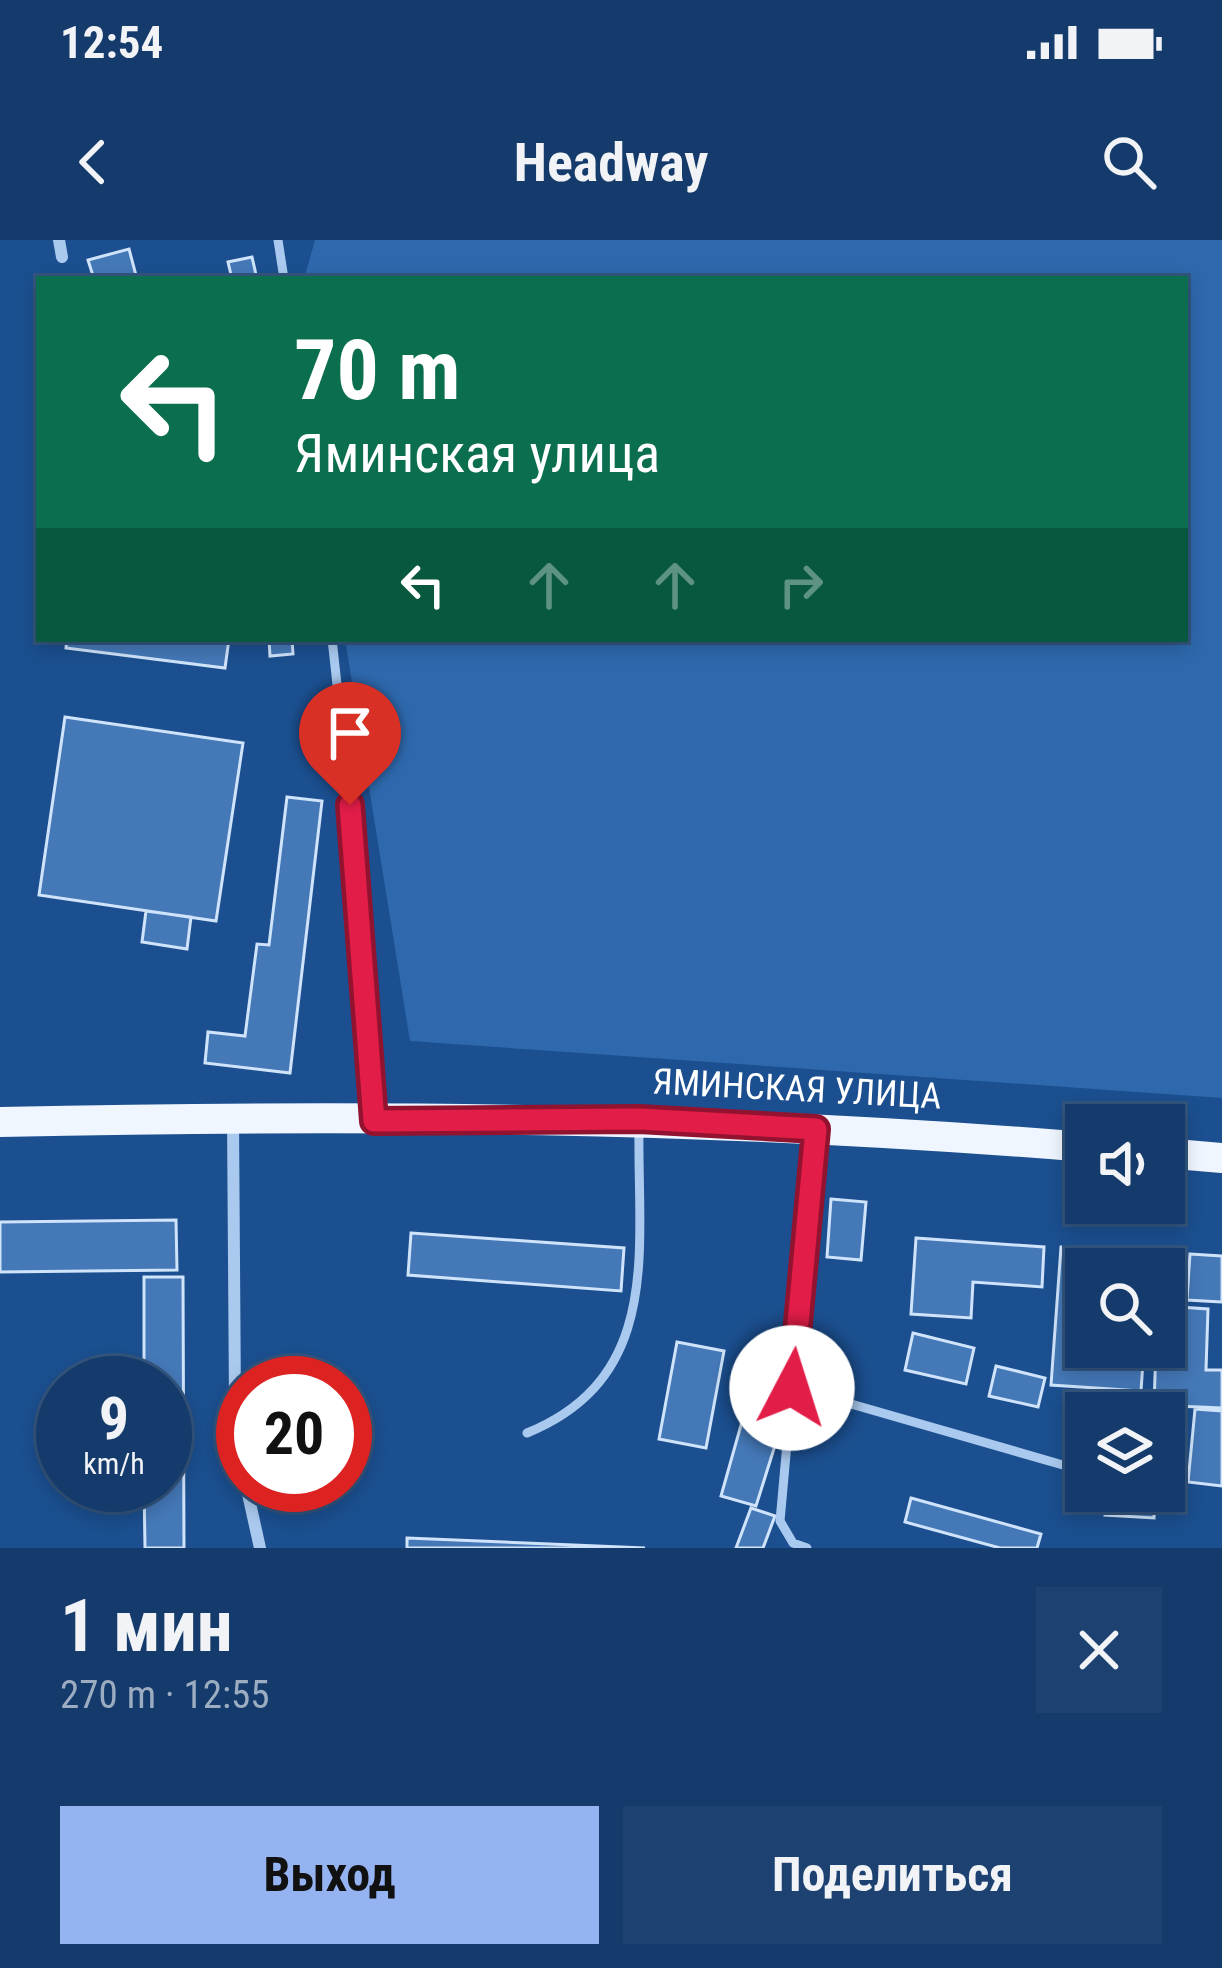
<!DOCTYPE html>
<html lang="ru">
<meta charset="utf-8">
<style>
body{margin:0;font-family:"Roboto Condensed",sans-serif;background:#1d4271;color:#f1f3f6;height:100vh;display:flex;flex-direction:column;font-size:45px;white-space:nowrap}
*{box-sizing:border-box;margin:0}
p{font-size:39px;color:#9dadc1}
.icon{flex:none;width:66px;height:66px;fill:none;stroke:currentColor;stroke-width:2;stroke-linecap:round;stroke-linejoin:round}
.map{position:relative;height:1308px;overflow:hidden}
.details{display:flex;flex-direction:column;background:#143b6b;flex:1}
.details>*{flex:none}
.top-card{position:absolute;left:36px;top:36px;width:1152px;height:366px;border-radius:0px;box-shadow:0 6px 18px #0003,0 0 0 3px #33557e;background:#0b6e4f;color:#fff;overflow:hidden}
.controls{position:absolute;left:1065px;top:864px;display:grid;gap:24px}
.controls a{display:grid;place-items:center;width:120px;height:120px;border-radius:0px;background:#143b6b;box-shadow:0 6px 18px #0003,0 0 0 3px #33557e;font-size:60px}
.speed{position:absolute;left:36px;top:1116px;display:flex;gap:24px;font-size:60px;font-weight:700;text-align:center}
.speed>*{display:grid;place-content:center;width:156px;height:156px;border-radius:50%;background:#143b6b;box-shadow:0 6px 18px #0003,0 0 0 3px #33557e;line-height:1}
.speed small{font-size:30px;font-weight:400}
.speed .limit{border:18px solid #d22;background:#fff;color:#111}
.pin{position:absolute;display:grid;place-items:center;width:102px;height:102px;color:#fff;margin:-123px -51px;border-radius:50% 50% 50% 0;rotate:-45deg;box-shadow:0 0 12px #0007}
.pin .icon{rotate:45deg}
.me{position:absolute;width:132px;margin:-66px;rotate:5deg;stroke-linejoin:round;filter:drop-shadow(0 0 9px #0008)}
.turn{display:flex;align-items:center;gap:42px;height:252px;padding:0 60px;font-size:54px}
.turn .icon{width:156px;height:156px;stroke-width:2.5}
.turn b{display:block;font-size:84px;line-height:102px}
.lanes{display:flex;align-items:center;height:114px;padding:0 60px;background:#0003;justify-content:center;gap:60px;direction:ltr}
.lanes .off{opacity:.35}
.round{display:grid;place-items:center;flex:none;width:126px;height:126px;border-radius:0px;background:#1d4271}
.summary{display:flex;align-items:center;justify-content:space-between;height:204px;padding:0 60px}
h1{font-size:72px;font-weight:700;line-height:90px}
.primary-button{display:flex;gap:24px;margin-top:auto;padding:24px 60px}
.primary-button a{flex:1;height:138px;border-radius:0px;background:#95b2f1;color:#111;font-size:48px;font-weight:700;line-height:138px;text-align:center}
.primary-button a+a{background:#1d4271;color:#f1f3f6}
.status{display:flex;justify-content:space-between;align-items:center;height:84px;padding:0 60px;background:#143b6b;direction:ltr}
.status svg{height:33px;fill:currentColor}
header{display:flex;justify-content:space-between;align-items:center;height:156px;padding:0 60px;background:#143b6b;font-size:54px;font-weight:700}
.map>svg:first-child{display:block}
.green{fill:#2e69ad}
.building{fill:#4478b7;stroke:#cfe3fa;stroke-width:3}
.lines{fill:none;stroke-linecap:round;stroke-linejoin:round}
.lane{stroke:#a9c9ee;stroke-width:9}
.street{stroke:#a9c9ee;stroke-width:12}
.primary{stroke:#f0f6ff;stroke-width:30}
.route-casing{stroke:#92132f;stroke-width:30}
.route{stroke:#e11d48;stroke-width:21}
.labels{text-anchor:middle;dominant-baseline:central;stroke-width:10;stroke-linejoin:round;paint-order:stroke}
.street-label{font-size:36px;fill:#fff;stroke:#1b4f8f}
</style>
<div class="status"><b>12:54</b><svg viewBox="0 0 49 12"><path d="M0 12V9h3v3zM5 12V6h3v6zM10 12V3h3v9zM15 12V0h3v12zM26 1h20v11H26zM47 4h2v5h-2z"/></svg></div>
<header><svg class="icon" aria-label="back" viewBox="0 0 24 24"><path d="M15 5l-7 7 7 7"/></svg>Headway<svg class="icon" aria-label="search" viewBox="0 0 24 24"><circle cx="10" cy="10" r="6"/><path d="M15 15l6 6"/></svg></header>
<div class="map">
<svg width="1222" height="1308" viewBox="0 0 1222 1308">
<rect width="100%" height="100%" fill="#1b4f8f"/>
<!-- green -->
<path class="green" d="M315 0H1222V858L410 801 345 399H1185V39H304Z"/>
<!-- building -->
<path class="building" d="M129 9 137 39H94L88 20Z
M252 17 257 39H232L228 22Z
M67 399H229L225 428 66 408Z
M269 399H292L293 414 270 416Z
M65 477 243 503 216 681 39 655Z
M287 557 322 561 290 833 205 823 208 792 245 796 257 704 269 705Z
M146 671 191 677 187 709 142 702Z
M831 959 866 962 861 1020 827 1017Z
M176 980 177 1030 0 1032V982Z
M411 993 624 1008 621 1051 408 1035Z
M916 998 1044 1007 1042 1047 973 1042 971 1078 911 1074Z
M1061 1007 1150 1014 1149 1029H1086V1107H1144L1141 1151 1051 1145Z
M1190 1014 1222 1016V1062L1187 1060Z
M144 1037H183L184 1308H145L144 1245H165V1143H144Z
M1164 1066 1208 1069 1206 1130H1222V1168L1154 1165 1156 1107H1164Z
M913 1093 974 1108 966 1144 905 1130Z
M677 1102 724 1111 706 1208 659 1199Z
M996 1126 1045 1138 1038 1167 989 1156Z
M750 1153 788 1164 756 1266 721 1256Z
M1195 1169 1222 1171V1246L1188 1242Z
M1106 1251H1155L1154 1278 1105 1275Z
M911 1258 1041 1294 1037 1308H1000L905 1282Z
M751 1268 775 1276 763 1308H736Z
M407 1298 645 1308H407Z"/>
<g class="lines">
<!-- lane -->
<path class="lane" d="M278 0 284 39
M332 399 355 607 374 875
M792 1147 1063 1225
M527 1193C664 1137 637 1008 639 887
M807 1308 793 1303 780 1281 815 894"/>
<!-- street -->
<path class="street" d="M59 0 62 17
M233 878 235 1163 243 1233
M246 1245 260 1308"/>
<!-- primary -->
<path class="primary" d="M0 882C362 874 724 877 1086 907
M1164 913 1222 918"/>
</g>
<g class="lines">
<defs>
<path id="route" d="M350 565 374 881 639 879 816 889 792 1148"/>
</defs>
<!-- route casing -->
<use href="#route" class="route-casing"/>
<!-- route -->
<use href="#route" class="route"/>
</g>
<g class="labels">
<!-- street labels -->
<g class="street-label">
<text transform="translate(797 849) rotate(3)">ЯМИНСКАЯ УЛИЦА</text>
</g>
</g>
</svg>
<div class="controls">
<a><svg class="icon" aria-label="sound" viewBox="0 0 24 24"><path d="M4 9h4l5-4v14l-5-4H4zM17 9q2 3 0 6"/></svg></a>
<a><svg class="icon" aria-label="search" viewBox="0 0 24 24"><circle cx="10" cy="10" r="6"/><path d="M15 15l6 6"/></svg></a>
<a><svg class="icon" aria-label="layers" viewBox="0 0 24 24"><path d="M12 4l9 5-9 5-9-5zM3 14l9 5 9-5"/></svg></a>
</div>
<div class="speed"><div>9<small>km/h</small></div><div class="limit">20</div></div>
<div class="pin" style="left:350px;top:565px;background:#d93025"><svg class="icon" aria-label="arrive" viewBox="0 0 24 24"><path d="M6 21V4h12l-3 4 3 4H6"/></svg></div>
<svg class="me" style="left:792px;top:1148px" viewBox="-20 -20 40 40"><circle r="19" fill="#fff"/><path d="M0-13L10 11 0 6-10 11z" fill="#e11d48"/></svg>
<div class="top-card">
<div class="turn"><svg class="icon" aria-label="left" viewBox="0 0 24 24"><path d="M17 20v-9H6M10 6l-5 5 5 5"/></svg><div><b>70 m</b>Яминская улица</div></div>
<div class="lanes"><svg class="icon" aria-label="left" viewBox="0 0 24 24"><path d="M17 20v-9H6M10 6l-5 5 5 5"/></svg><svg class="icon off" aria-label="ahead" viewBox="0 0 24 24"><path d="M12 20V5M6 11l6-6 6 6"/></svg><svg class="icon off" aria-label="ahead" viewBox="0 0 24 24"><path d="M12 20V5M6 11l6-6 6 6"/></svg><svg class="icon off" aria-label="right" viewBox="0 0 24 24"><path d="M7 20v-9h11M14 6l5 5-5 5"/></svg></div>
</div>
</div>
<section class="details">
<div class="summary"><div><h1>1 мин</h1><p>270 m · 12:55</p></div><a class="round"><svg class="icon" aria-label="close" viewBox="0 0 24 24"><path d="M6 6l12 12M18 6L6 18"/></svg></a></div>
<div class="primary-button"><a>Выход</a><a>Поделиться</a></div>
</section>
